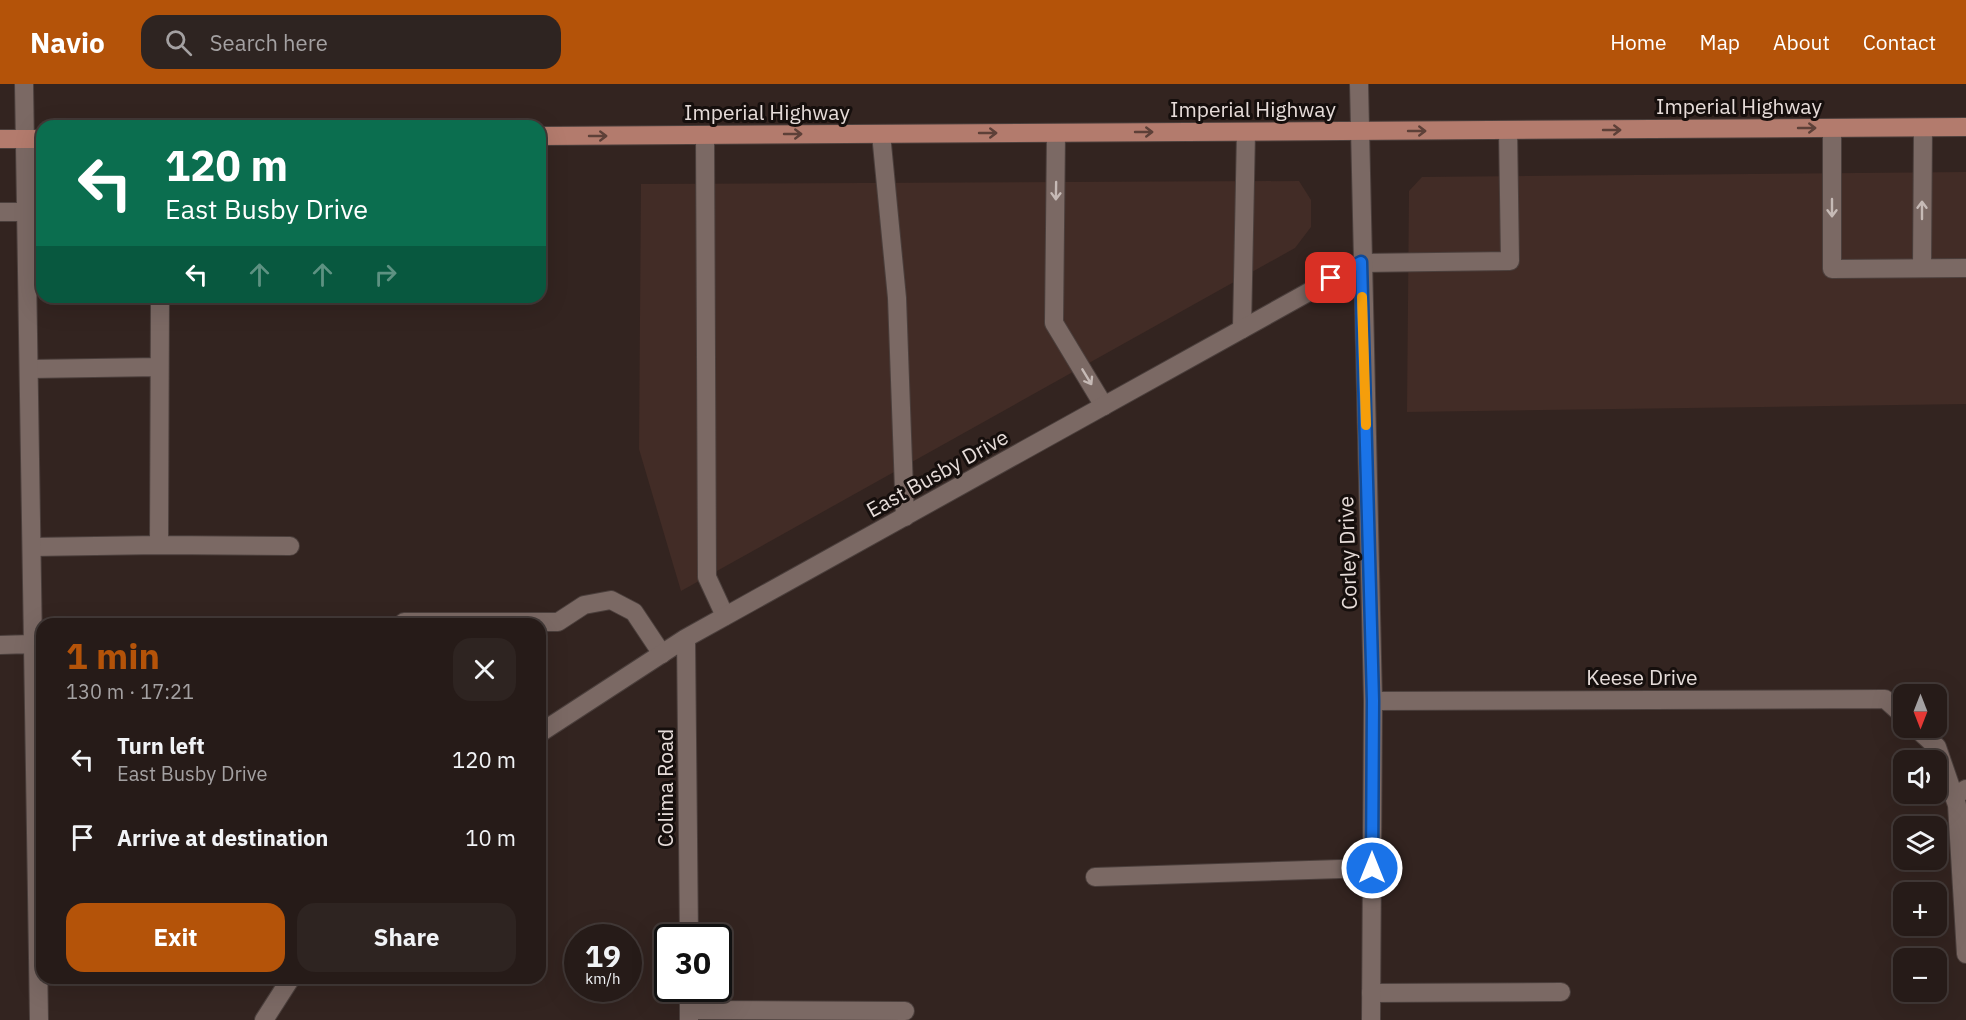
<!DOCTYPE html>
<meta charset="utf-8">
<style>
body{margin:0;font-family:"IBM Plex Sans",sans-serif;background:#2e2421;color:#f1f3f6;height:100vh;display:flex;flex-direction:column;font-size:22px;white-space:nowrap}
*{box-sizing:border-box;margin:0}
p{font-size:20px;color:#a4a1a2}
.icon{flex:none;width:33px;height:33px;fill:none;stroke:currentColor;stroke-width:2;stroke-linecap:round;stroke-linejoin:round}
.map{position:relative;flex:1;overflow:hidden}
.sheet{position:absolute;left:36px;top:534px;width:510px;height:366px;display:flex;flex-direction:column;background:#261b18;border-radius:18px;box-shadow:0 6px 24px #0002,0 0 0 2px #423937}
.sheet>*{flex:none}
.banner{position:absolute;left:36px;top:36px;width:510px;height:183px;border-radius:18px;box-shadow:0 6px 24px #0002,0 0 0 2px #423937;background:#0b6e4f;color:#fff;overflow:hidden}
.needle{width:39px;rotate:180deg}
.buttons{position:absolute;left:1893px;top:600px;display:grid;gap:12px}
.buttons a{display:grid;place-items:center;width:54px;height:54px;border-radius:12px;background:#261b18;box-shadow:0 6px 24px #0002,0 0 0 2px #423937;font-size:30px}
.speed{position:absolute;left:564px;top:840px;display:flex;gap:12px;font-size:30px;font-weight:700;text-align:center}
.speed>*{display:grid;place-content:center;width:78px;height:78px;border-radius:50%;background:#261b18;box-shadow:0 6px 24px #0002,0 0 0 2px #423937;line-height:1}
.speed small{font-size:15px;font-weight:400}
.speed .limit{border:3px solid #111;border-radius:9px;background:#fff;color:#111}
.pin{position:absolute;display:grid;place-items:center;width:51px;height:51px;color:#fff;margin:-26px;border-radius:12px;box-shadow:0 3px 9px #0006}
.me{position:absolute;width:66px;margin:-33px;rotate:0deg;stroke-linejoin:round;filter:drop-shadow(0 0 4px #0008)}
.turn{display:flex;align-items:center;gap:21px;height:126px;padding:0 30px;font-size:27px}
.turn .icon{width:78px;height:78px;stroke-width:2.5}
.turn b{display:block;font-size:42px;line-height:51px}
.lanes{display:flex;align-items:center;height:57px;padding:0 30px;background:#0003;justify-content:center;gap:30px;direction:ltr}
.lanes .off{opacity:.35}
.round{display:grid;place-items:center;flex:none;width:63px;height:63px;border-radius:18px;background:#2e2421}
.headline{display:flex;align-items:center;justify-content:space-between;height:102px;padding:0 30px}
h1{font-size:36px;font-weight:700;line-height:45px;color:#b45309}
.button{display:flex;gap:12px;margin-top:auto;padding:12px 30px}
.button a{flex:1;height:69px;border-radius:18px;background:#b45309;color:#fff;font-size:24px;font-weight:700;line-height:69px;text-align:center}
.button a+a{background:#2e2421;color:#f1f3f6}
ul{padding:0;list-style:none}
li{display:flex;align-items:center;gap:18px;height:78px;padding:0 30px}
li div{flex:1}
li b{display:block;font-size:22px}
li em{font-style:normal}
header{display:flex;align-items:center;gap:36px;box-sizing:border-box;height:84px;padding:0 30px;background:#b45309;color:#fff}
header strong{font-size:28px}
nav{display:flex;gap:33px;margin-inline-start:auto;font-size:21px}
.search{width:420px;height:54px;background:#2e2421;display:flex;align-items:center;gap:15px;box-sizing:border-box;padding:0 21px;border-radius:18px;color:#a4a1a2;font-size:22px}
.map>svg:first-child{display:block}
.built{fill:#422c26}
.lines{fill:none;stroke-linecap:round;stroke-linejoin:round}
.lane-casing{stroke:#4b3f3c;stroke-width:20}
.street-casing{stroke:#4b3f3c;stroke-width:20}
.primary-casing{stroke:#4b3f3c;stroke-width:20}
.lane{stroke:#7b6964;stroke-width:18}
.street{stroke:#7b6964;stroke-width:18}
.primary{stroke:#b37b6d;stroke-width:18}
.oneway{stroke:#5d4038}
.oneway2{stroke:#c6bab6}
.route-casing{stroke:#114b97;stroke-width:15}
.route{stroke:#1a73e8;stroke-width:10}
.slow{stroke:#f59e0b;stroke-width:10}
.labels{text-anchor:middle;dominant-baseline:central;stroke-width:6;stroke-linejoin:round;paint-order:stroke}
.street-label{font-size:21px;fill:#e6dcd9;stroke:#160f0d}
</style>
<header>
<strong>Navio</strong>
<div class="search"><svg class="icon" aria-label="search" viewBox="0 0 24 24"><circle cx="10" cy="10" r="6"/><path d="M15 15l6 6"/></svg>Search here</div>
<nav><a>Home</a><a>Map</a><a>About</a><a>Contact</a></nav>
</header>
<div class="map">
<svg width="1966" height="936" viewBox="0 0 1966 936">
<rect width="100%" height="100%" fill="#332420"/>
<!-- built -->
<path class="built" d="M1966 88V320L1407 328 1409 107 1422 93Z
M1299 97 1311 116V143L1295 164 681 507 639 365 641 100Z"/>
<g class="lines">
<defs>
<path id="lane" d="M1832 44V185L1966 184
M1056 49 1054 239 1104 322
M881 50 897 214 905 433
M705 51 707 493 725 532
M1361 179 1510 177 1508 46
M1922 184 1923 44
M1242 245 1246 48
M29 285 159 283
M159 461 290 462
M32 463 159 461 160 213
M404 538H558L584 521 611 516 634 528 662 570
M1954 712 1966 705
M1095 793 1372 784
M1371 909 1561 908
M689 926 905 927"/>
<path id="street" d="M24 0 39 936
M1359 0 1373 617 1371 936
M0 128H25
M686 554 689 854
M0 561 32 560
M1373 617 1885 615 1904 632
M1916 644 1937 663 1957 721 1966 870
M540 649 686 554 1361 179
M689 904V936
M264 936 291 894"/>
<path id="primary" d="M540 52 1966 43
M0 55H42"/>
</defs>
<!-- lane casing -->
<use href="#lane" class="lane-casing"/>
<!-- street casing -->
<use href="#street" class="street-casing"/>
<!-- primary casing -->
<use href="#primary" class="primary-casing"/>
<!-- lane -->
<use href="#lane" class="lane"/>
<!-- street -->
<use href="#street" class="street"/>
<!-- primary -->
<use href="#primary" class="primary"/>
</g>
<!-- one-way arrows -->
<defs><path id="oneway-shaft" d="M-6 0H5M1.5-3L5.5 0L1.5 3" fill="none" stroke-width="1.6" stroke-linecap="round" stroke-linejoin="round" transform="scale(1.5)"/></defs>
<g class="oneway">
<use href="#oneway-shaft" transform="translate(1807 44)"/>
<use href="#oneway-shaft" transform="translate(1612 46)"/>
<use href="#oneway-shaft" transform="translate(1417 47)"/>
<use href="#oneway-shaft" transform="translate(1144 48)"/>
<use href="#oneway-shaft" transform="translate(988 49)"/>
<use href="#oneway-shaft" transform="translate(793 50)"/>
<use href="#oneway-shaft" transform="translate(598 52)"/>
</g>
<g class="oneway2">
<use href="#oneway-shaft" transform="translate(1056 107) rotate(91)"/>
<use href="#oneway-shaft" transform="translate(1832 124) rotate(90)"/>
<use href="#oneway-shaft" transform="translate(1922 126) rotate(-90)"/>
<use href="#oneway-shaft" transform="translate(1087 293) rotate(59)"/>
</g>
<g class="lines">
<defs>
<path id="route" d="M1331 194 1361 178 1373 617 1372 784"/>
</defs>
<!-- route casing -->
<use href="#route" class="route-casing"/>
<!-- route -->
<use href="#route" class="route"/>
<!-- slow -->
<path class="slow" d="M1362 213 1366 341"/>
</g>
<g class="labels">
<!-- street labels -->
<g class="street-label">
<text x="1739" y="22">Imperial Highway</text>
<text x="1253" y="25">Imperial Highway</text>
<text x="767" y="28">Imperial Highway</text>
<text transform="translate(937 389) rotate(-29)">East Busby Drive</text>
<text transform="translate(1347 469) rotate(-92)">Corley Drive</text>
<text x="1642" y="593">Keese Drive</text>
<text transform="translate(665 704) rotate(-90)">Colima Road</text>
</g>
</g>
</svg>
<div class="buttons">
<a><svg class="needle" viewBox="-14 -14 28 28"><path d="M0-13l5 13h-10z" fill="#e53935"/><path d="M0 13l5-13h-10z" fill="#a4a1a2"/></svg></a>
<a><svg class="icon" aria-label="sound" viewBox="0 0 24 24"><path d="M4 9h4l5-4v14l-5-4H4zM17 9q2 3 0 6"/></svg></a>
<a><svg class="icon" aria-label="layers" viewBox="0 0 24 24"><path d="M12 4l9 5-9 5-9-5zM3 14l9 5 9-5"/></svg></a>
<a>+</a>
<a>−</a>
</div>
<div class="speed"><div>19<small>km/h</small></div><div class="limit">30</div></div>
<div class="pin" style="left:1331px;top:194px;background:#d93025"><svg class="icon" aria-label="arrive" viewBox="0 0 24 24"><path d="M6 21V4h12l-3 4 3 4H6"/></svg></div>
<svg class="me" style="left:1372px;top:784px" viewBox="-20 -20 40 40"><circle r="17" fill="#1a73e8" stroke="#fff" stroke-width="3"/><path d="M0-11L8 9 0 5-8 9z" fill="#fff"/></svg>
<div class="banner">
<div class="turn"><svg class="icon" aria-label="left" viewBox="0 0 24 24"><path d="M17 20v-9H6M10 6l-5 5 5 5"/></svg><div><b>120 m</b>East Busby Drive</div></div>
<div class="lanes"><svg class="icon" aria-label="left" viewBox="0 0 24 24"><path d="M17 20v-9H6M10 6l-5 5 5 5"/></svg><svg class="icon off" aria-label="ahead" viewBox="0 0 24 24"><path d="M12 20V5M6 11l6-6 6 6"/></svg><svg class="icon off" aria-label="ahead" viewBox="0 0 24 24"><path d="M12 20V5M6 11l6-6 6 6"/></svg><svg class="icon off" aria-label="right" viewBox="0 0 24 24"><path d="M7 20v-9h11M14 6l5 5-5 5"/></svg></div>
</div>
<section class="sheet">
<div class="headline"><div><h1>1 min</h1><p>130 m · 17:21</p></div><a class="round"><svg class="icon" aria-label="close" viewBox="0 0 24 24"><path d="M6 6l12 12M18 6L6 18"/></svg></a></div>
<ul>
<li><svg class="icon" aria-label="left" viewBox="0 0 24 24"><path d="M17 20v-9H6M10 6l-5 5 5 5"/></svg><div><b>Turn left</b><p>East Busby Drive</p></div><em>120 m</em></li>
<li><svg class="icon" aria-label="arrive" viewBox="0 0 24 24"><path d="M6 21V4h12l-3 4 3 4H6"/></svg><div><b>Arrive at destination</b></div><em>10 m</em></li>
</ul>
<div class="button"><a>Exit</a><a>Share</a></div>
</section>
</div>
